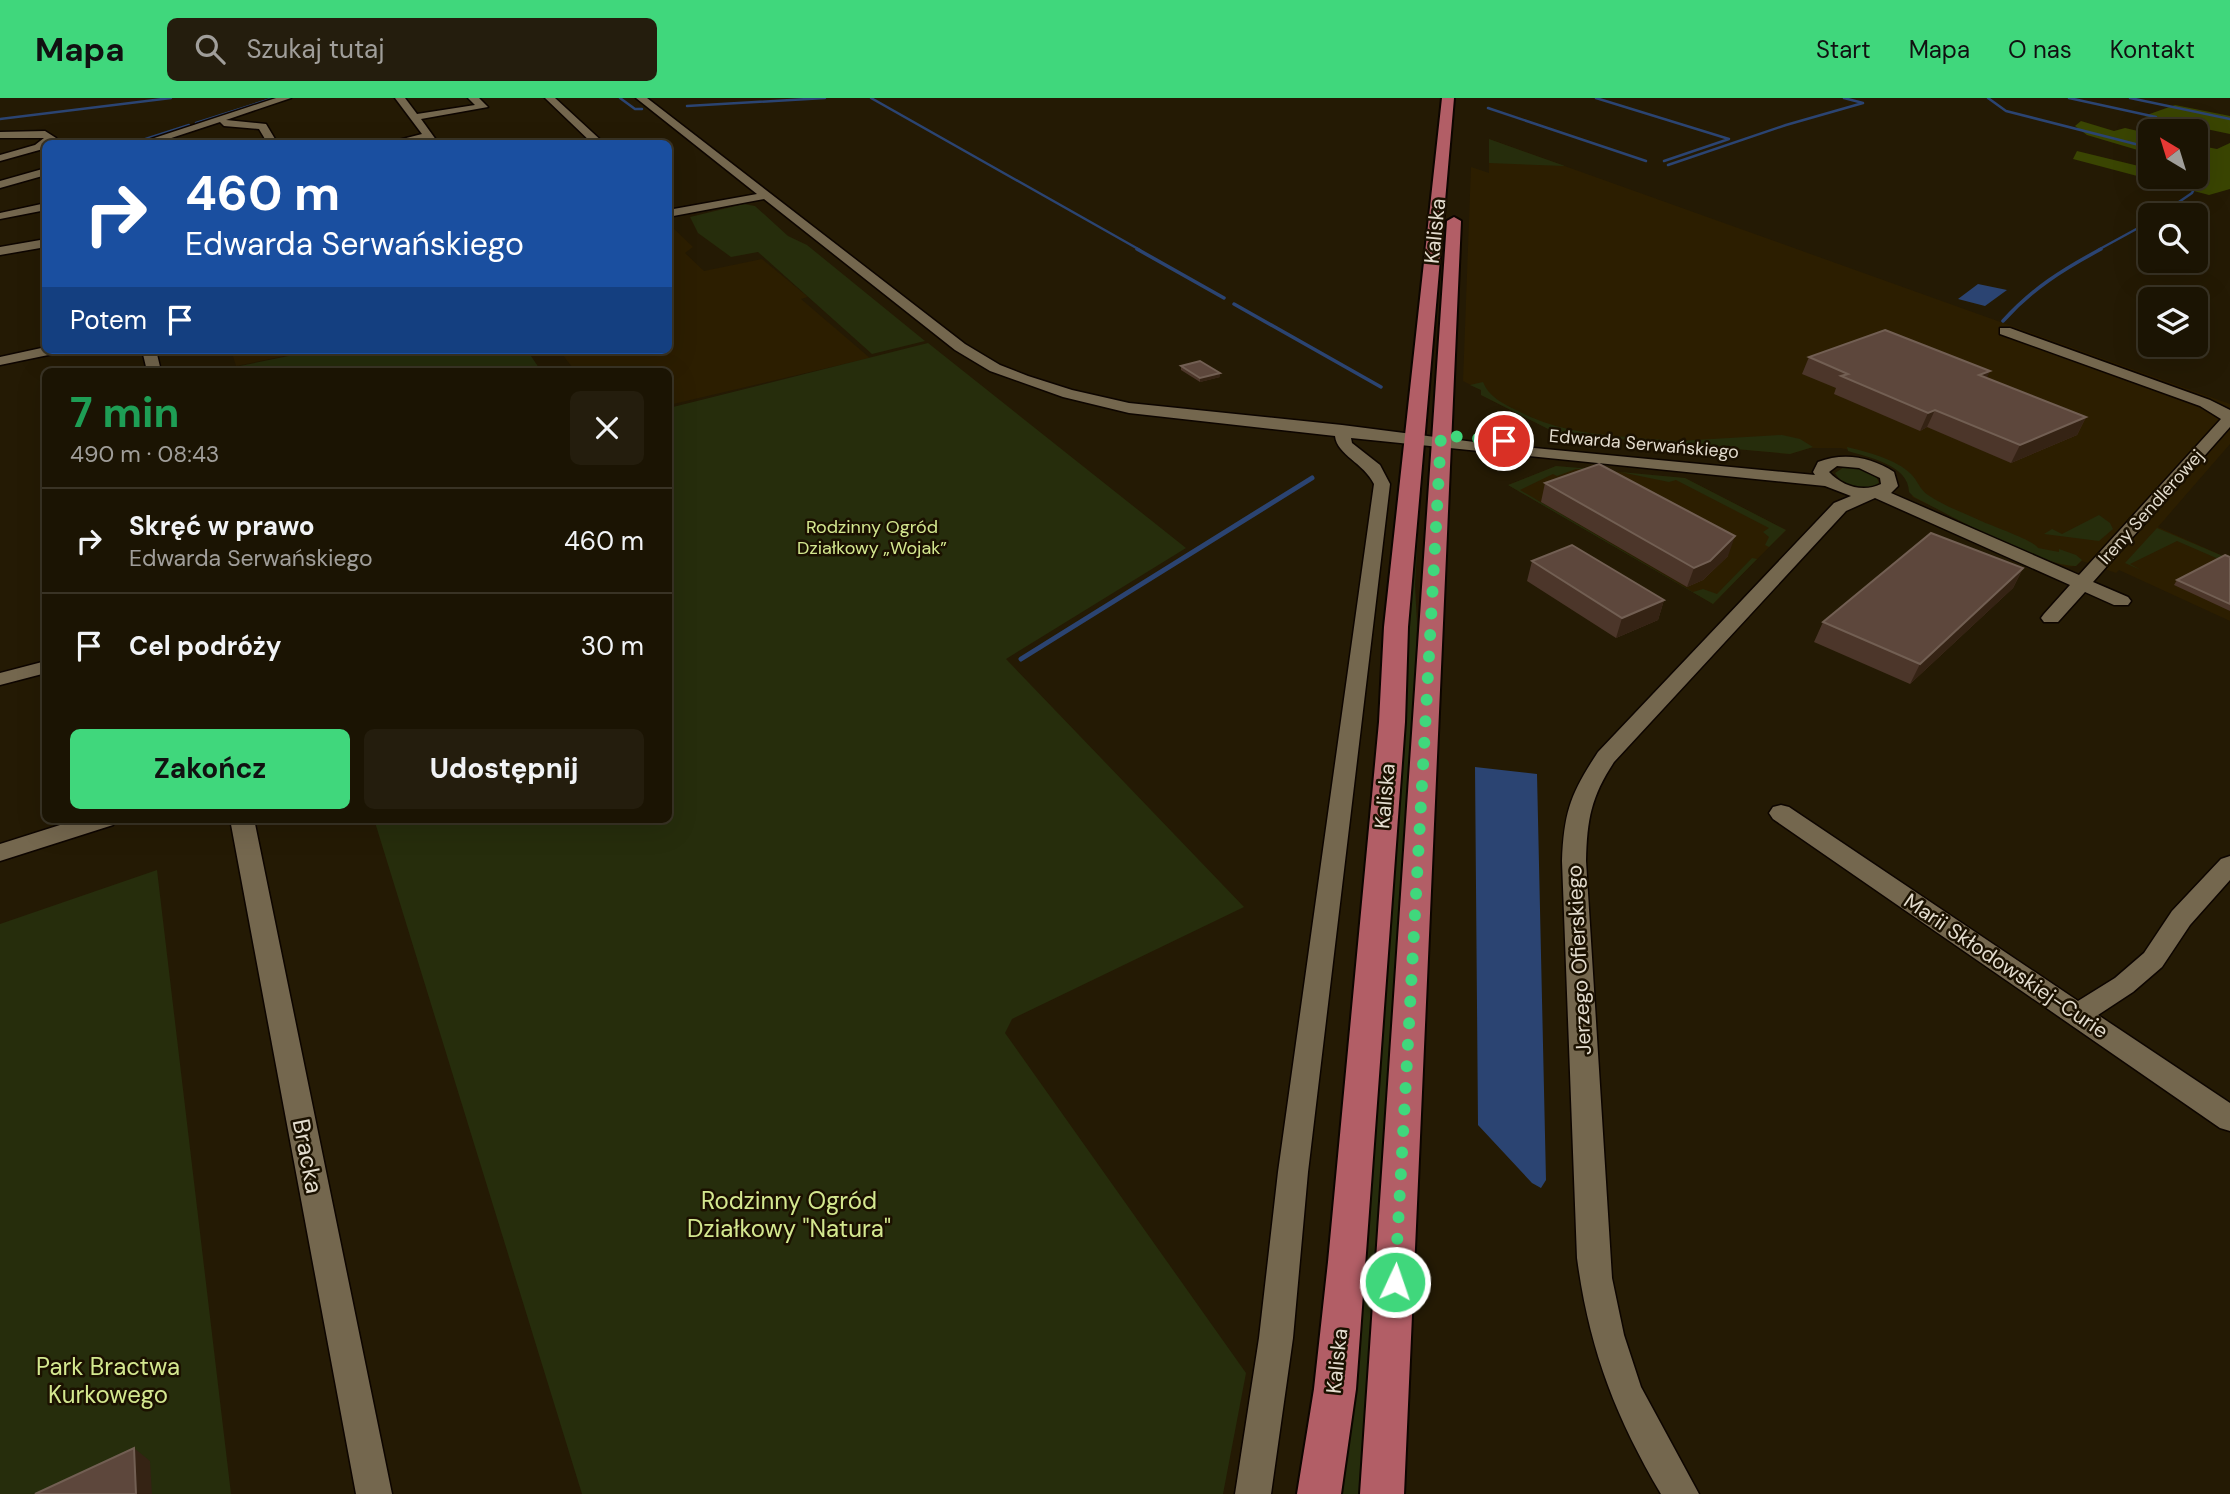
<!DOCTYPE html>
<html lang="pl">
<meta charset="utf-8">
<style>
body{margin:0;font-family:"DM Sans",sans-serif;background:#241d0d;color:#f1f3f6;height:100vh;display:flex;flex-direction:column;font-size:26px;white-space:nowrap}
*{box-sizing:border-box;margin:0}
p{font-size:23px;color:#a09e9a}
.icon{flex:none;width:38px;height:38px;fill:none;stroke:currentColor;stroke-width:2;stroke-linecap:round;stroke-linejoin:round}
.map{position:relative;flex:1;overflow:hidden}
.panel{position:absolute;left:42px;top:270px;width:630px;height:455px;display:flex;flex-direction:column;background:#1b1403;border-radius:10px;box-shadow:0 7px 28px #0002,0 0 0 2px #393325}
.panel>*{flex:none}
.guide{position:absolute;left:42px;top:42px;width:630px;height:214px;border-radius:10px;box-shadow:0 7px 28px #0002,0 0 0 2px #393325;background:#1a4fa0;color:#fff;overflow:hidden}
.needle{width:46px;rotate:322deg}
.fabs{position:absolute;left:2138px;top:21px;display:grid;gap:14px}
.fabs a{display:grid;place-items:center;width:70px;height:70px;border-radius:10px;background:#1b1403;box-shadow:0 7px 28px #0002,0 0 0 2px #393325;font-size:35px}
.pin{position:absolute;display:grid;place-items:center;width:60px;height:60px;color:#fff;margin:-30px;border:4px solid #fff;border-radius:50%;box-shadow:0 2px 7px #0007}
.me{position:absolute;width:77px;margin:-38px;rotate:3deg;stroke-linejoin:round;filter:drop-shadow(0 0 5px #0008)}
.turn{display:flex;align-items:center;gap:24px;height:147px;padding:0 28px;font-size:32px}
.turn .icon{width:91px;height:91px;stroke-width:2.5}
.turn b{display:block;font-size:49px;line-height:60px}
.then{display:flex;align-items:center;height:66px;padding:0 28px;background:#0003;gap:14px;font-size:26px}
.round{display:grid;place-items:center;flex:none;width:74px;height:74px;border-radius:10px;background:#241d0d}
.overview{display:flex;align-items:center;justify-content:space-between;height:119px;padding:0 28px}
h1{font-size:42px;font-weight:700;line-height:52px;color:#1e9e55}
.cta{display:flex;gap:14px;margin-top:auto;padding:14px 28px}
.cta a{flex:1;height:80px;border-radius:10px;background:#40d77c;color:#111;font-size:28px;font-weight:700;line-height:80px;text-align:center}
.cta a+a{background:#241d0d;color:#f1f3f6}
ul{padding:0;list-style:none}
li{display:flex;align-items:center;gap:21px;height:105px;padding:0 28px;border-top:2px solid #393325}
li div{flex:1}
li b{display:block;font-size:26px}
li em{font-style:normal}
header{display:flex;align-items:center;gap:42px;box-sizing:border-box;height:98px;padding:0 35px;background:#40d77c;color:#111}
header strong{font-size:33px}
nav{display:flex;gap:38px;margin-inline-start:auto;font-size:24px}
.search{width:490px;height:63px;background:#241d0d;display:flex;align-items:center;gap:18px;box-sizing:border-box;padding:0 24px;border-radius:10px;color:#a09e9a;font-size:26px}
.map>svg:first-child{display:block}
.built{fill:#2c1e00}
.green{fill:#262d0c}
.forest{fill:#3a4502}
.water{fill:#2b4472}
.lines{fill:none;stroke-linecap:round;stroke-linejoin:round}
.stream-far2{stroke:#2b4472;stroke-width:2.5}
.stream-far1{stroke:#2b4472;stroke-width:3.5}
.stream{stroke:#2b4472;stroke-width:5}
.minor-casing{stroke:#0d0500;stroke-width:3}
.major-casing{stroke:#0d0500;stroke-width:4}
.minor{fill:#74674e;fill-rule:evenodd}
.major{fill:#b25e66;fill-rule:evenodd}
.wall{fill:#4c362a}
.shaded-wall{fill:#352314}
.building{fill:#5d473c;stroke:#725f53;stroke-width:2}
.route{stroke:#40d77c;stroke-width:12;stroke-dasharray:0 21.6}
.labels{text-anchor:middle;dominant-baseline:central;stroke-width:5;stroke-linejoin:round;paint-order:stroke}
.far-street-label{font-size:18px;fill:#e3dcce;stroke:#1b1100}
.far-park-label{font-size:18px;fill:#d4e88f;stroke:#1b1100}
.street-label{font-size:21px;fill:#e3dcce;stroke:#1b1100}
.near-street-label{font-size:24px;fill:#e3dcce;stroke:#1b1100}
.near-park-label{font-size:24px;fill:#d4e88f;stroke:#1b1100}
</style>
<header>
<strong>Mapa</strong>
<div class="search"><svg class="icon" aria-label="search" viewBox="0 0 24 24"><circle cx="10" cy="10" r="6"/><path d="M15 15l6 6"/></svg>Szukaj tutaj</div>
<nav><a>Start</a><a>Mapa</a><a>O nas</a><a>Kontakt</a></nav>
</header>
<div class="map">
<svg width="2230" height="1396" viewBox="0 0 2230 1396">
<rect width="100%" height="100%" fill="#241a04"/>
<!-- built -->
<path class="built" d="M1489 41 2230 306V346L2158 429 2230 461V523L2119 472 2116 475 2082 463 2076 468 2067 469 2041 460 1912 399 1914 390 1906 375 1861 354 1840 350H1810L1790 356 1556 335 1481 297V292L1463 283 1471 69 1489 75Z
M669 126 693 149 685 155 704 173 762 161 808 199 801 201 870 260 669 307 668 273H575L559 252H668Z
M231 252H314L236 268Z
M1556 368 1685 380 1786 432 1713 506 1508 387Z"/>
<!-- green -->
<path class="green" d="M1489 41 1565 68 1489 65Z
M744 106 755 108 788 138 807 147 925 243 872 256 758 154 731 159 698 135 690 119Z
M928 245 1186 450 1006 561 1244 809 1012 921 1005 935 1246 1275 1223 1396H582L374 721H668L669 310Z
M318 252H498L485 256 504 252H527L541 273H236L235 269Z
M1483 284C1489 299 1502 305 1516 312 1555 332 1585 335 1628 339V342L1556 335 1481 297V292L1470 287Z
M1782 337 1800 341 1813 349 1790 356 1635 342V340L1679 343Z
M1847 349C1867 354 1896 361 1911 376 1918 383 1920 392 1928 397 1944 408 1964 415 1981 423 1992 428 2035 443 2038 450L2059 454V451L2076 457 2082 462 2076 468C2042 469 1948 416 1914 399L1909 394C1909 367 1868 359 1848 353Z
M1423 351 1415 487 1417 525 1414 608 1359 1396H1336Z
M1556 368 1592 371H1576L1557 378 1553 376 1520 392 1693 494 1703 491 1717 496 1752 460 1757 461 1713 506 1508 387Z
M1844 369C1857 369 1875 371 1879 385 1866 394 1843 389 1835 375Z
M1620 374 1685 380 1786 432 1769 449 1765 447 1769 439 1763 434 1769 430 1676 382 1669 384Z
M2099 417 2110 425 2113 431 2099 443 2044 436 2052 431 2062 436Z
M2157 430 2230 461V466L2177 443 2130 466 2141 472 2125 465Z
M157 772 231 1396H0V826Z"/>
<!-- forest -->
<path class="forest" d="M2175 7 2230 18V36L2144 18Z
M2081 23 2114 33 2125 30 2151 36V56L2087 37 2075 28Z
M2230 45V91L2209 97 2073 61 2077 53 2151 71V79H2196V47L2217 51Z"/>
<!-- water -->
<path class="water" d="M1978 186 2007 192 1985 208 1958 201Z
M1475 669 1537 676 1546 1082 1541 1090 1532 1085 1478 1027Z"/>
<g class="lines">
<!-- stream-far2 -->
<path class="stream-far2" d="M620 0 635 11H642
M871 0 1140 152
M1596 0 1729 41 1664 63
M1988 0 2006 13 2151 50
M2069 0 2156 19
M2130 0 2230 21
M687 8 825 0
M1488 10 1646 63
M0 21 171 0
M196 25 274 0
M130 46 189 27
M1668 67 1786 27 1863 5 1844 0
M2160 117 2192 95 2200 79 2196 74
M2098 152 2151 123"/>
<!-- stream-far1 -->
<path class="stream-far1" d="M1137 151 1224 200
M1234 206 1381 289
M2003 223C2033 190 2062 172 2101 151"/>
<!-- stream -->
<path class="stream" d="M1021 561 1312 380"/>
<defs>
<path id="minor" d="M276 0H291L226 22 266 26 278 46H268L259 31 224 28 220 24 153 46H136Z
M395 0H405L417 16 475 7 468 0H479L488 9 421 21 439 46H428L426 42 383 46 422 36Z
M545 0H555L605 46H593Z
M636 0H647L965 246 1000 267 1028 278 1072 292 1129 305 1342 327 1482 345 1815 377 1813 374 1818 364C1844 354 1871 359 1894 374L1898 388 1891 395 2079 477 2221 321 2200 308 2000 236V230H2010L2210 302 2230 312V329L2093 484 2128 499 2131 503 2128 507H2114L2085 494 2058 524H2044L2041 520 2044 516 2070 487 1875 400 1846 413 1614 664C1591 699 1587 721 1586 763L1612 1180 1624 1237 1641 1289 1699 1396H1661C1615 1318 1589 1250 1577 1160L1562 763C1564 713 1571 695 1598 654L1834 405 1851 398 1825 388 1351 340 1352 345 1380 367 1390 386 1308 1074 1293 1240 1271 1396H1235L1259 1240 1278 1074 1374 386C1364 365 1337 357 1335 338L1129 315 1063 299 990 273 955 252 764 101 668 119V112L757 96ZM1837 368 1859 370 1880 380 1881 386C1863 395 1842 388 1829 374Z
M45 33 56 40 50 46H46L43 51 0 63V57L35 47 44 40H0V34Z
M46 70V77L0 90V83Z
M46 105V112L0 121V115Z
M46 141V149L0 157V149Z
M46 249V252H60L58 255 0 267V259Z
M142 252H156L161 273H147Z
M46 563V575L0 587V575Z
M1781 707 1789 709 2078 903 2115 880 2144 855 2172 813 2221 761 2230 758V782L2190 827 2162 869 2133 894 2098 917 2230 1005V1033L2220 1030 1773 721 1769 715 1773 709Z
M79 721H117L113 727 0 763V746Z
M230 721H254L392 1396H356Z"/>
<path id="major" d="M1442 0H1454L1408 529 1405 624 1356 1291 1341 1396H1297L1314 1291 1328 1164 1379 624 1384 529Z
M1454 119 1461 123 1404 1396H1360L1447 123Z"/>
</defs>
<!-- minor casing -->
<use href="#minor" class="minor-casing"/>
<!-- major casing -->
<use href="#major" class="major-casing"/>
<!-- minor -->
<use href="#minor" class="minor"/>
<!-- major -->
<use href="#major" class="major"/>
</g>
<!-- wall -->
<path class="wall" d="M1809 259 1987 280 2086 319 2077 337 2011 365 1927 329 1920 333 1834 296 1836 290 1802 276Z
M1181 268 1220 279 1200 284 1181 272Z
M1545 385 1728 458 1703 482 1687 489 1541 404Z
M2230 459V513L2174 487 2177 482Z
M1532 463 1664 502 1658 522 1616 540 1527 483Z
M2023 470 2013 490 1910 586 1814 544 1823 524Z"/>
<!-- shaded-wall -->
<path class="shaded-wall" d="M1990 273 1982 290 1979 277Z
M1220 275V279L1200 284V280Z
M1935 312 1927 329 1920 333 1928 315Z
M2086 319 2077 337 2011 365 2020 347Z
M1735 438 1728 458 1703 482 1687 489 1694 470Z
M2023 470 2013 490 1910 586 1920 566Z
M1664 502 1658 522 1616 540 1622 520Z
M134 1350 150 1363 152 1396H136Z"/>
<!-- building -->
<path class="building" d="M1885 232 1990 273 1979 277 2086 319 2020 347 1935 312 1928 315 1841 278 1848 276 1809 259Z
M1200 263 1220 275 1200 280 1181 268Z
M1599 366 1735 438 1710 463 1694 470 1545 385Z
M1931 435 2023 470 1920 566 1823 524Z
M1572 447 1664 502 1622 520 1532 463Z
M2225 457 2230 459V506L2177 482Z
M134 1350 136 1396H35Z"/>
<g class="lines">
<!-- route -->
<path class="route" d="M1395 1184 1441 337 1504 343"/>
</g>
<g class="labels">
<!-- far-street labels -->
<g class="far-street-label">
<text transform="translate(1644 346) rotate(5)">Edwarda Serwańskiego</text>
<text transform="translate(2151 409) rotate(-48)">Ireny Sendlerowej</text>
</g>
<!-- far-park labels -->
<g class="far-park-label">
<text x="872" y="429">Rodzinny Ogród<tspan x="872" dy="21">Działkowy „Wojak”</tspan></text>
</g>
<!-- street labels -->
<g class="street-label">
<text transform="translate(1435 133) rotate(-84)">Kaliska</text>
<text transform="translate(1385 698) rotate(-85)">Kaliska</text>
<text transform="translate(1579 862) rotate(-93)">Jerzego Ofierskiego</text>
<text transform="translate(2006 868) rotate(34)">Marii Skłodowskiej-Curie</text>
<text transform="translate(1337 1263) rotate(-84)">Kaliska</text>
</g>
<!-- near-street labels -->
<g class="near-street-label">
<text transform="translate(308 1058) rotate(79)">Bracka</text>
</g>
<!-- near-park labels -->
<g class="near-park-label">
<text x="789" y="1102">Rodzinny Ogród<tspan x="789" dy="28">Działkowy "Natura"</tspan></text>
<text x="108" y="1268">Park Bractwa<tspan x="108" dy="28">Kurkowego</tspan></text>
</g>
</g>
</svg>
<div class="fabs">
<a><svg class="needle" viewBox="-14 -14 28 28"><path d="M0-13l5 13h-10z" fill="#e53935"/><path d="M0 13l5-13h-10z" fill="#a09e9a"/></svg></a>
<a><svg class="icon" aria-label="search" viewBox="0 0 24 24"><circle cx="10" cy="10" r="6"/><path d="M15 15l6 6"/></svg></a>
<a><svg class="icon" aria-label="layers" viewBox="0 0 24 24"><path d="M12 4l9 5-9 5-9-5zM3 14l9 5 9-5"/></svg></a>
</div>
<div class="pin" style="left:1504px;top:343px;background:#d93025"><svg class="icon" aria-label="arrive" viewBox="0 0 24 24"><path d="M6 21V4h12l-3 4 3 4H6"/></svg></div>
<svg class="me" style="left:1395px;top:1184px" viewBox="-20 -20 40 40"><circle r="17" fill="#40d77c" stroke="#fff" stroke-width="3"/><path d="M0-11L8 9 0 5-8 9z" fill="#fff"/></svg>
<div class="guide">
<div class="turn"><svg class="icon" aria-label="right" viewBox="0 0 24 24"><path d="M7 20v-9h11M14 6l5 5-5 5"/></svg><div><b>460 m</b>Edwarda Serwańskiego</div></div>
<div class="then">Potem<svg class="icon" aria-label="arrive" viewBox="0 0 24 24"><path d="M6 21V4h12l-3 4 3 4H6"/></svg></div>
</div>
<section class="panel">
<div class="overview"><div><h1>7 min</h1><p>490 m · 08:43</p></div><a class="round"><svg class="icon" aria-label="close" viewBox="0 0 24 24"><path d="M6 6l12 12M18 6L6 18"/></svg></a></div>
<ul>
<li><svg class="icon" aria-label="right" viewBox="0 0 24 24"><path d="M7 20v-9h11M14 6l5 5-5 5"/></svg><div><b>Skręć w prawo</b><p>Edwarda Serwańskiego</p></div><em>460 m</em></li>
<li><svg class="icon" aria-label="arrive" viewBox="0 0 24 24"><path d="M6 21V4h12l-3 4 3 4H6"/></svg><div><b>Cel podróży</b></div><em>30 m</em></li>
</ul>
<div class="cta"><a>Zakończ</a><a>Udostępnij</a></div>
</section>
</div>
